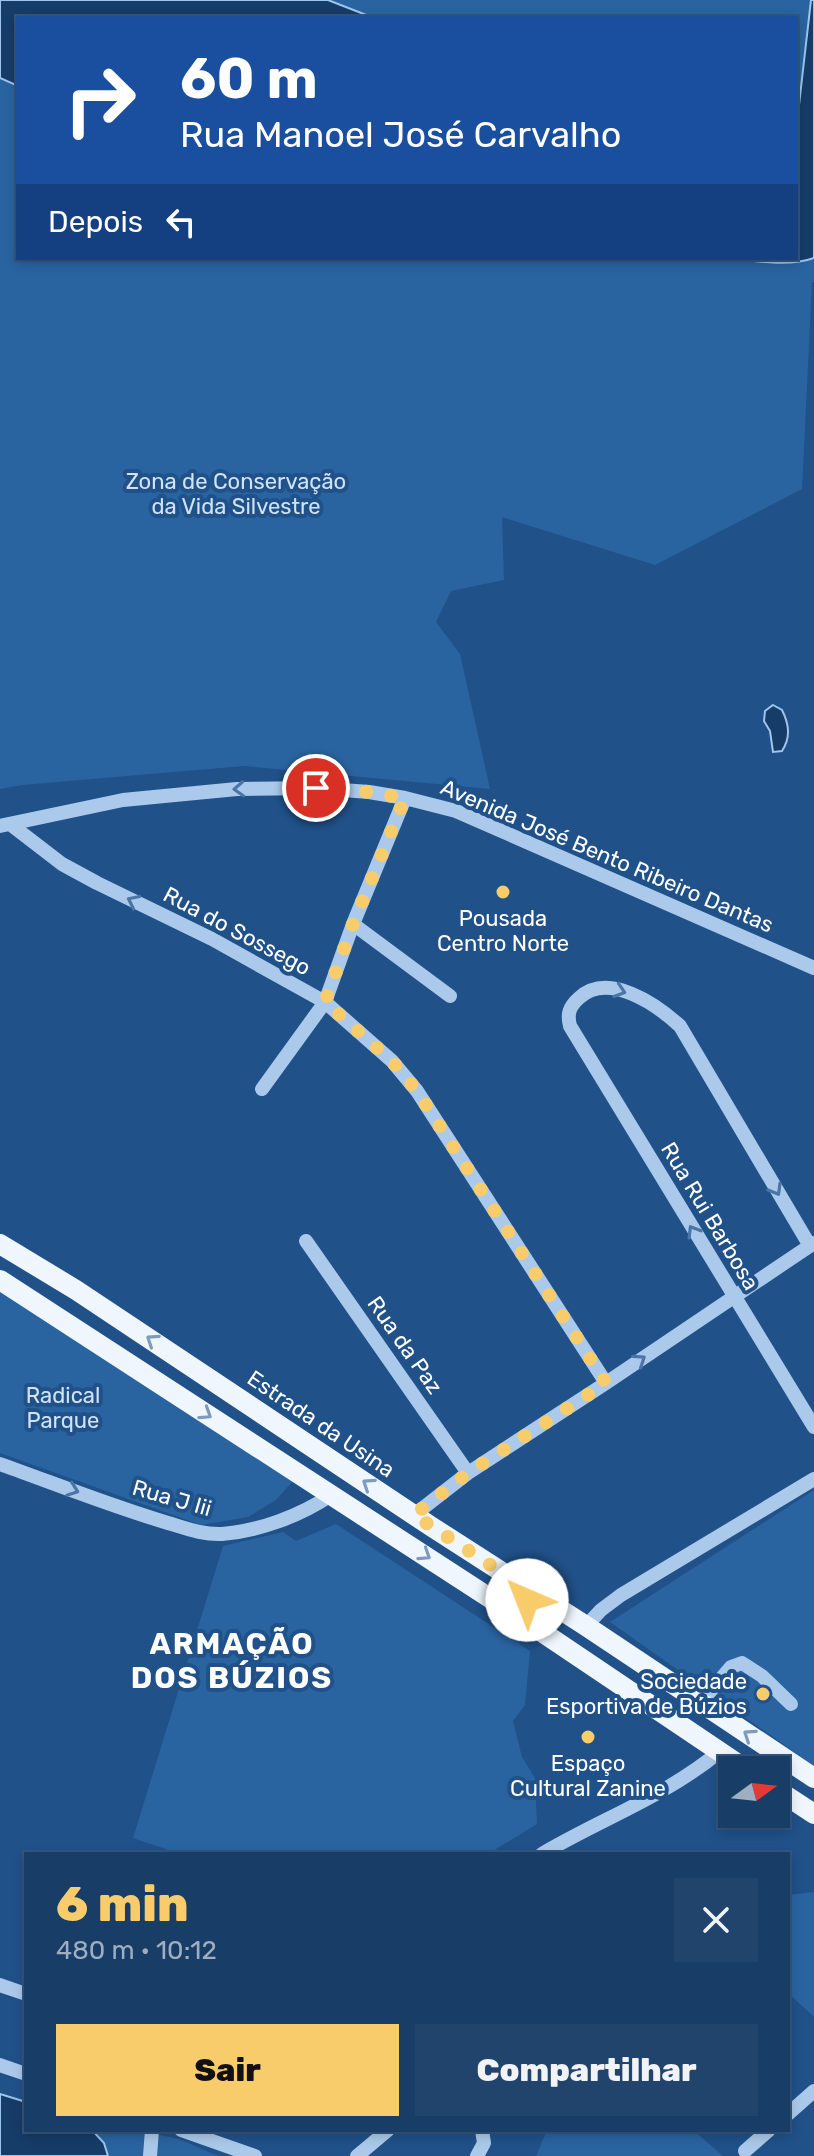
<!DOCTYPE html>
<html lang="pt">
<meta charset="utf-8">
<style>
body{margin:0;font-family:Rubik,sans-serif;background:#21446d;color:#f1f3f6;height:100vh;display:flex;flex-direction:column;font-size:30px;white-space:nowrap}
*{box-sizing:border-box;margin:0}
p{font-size:26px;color:#9faec0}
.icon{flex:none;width:44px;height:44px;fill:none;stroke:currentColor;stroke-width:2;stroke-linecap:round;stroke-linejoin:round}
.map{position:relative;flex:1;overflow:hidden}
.details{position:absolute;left:24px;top:1852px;width:766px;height:280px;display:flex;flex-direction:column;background:#183d67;border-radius:0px;box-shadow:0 4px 12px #0003,0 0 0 2px #36567b}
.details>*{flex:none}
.hud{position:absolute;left:16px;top:16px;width:782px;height:244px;border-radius:0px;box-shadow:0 4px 12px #0003,0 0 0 2px #36567b;background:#1a4fa0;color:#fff;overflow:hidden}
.needle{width:52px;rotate:75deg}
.tools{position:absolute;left:718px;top:1756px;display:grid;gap:16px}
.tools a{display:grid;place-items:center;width:72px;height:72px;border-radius:0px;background:#183d67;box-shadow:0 4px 12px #0003,0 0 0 2px #36567b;font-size:40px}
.pin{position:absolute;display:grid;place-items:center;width:68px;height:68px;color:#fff;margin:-34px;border:4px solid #fff;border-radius:50%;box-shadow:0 2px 8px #0007}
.me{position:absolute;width:88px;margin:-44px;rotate:316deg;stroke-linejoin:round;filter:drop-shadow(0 0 6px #0008)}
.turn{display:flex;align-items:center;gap:28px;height:168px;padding:0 32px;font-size:36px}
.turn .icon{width:104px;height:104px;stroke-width:2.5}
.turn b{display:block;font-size:56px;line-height:68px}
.then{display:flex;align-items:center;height:76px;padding:0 32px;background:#0003;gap:16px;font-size:30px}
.round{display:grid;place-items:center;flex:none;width:84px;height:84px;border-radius:0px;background:#21446d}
.overview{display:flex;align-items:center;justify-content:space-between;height:136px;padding:0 32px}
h1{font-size:48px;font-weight:800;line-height:60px;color:#f8cb6b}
.button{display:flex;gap:16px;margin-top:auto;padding:16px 32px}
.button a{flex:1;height:92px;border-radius:0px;background:#f8cb6b;color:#111;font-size:32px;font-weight:800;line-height:92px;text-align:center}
.button a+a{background:#21446d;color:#f1f3f6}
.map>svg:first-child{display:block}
.green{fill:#2964a1;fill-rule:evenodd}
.water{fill:#163c68;stroke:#9ec5ec;stroke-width:2}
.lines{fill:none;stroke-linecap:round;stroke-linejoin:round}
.minor{stroke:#abcaeb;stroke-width:14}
.major{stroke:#eff6fe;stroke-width:20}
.oneway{stroke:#4a75a6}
.oneway2{stroke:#7d9bbe}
.route{stroke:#f8cb6b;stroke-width:14;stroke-dasharray:0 25.2}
.poi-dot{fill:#f8cb6b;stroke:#205189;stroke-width:3}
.labels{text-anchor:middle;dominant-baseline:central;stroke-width:8;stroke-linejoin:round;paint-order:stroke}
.park-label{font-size:22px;fill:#d0e3f8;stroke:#205189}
.street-label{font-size:22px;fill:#fff;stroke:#205189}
.poi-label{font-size:22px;fill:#fff;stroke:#205189}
.district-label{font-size:30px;font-weight:bold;letter-spacing:2px;fill:#fff;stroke:#205189}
</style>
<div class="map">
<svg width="814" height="2156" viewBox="0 0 814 2156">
<rect width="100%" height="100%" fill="#205189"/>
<!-- green -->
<path class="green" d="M0 0H814V282H812L802 489 655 565 502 517 504 580 451 591 436 622 460 654 490 789 244 766 22 785 0 789ZM18 18H796V258H18Z
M0 1292 293 1481 276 1500 248 1517 201 1525 0 1453Z
M814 1490V1766L610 1622Z
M336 1524 530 1651 525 1705 513 1721 522 1757 535 1778 537 1824 488 1854H180L133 1838 223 1546 283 1532 296 1541Z
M814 1892V2017L788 1993V1895Z
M92 2130H136L179 2139 218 2156H108L104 2143Z
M547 2130H693L723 2156H536Z"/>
<!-- water -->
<path class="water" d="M0 0H328L374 18H18V86L0 78Z
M811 0H814V258C790 267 754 261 730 258H796V112L799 105Z
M773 705 782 710C789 724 791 737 782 751L773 752 770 731 764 721 765 711Z
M0 2094 26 2102V2130H92L104 2143 108 2156H0Z"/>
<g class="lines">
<!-- minor -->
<path class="minor" d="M10 824 62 864 97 883 212 939 325 1002 392 1061 417 1091 606 1383
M0 826 123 800 237 789 316 788 369 792 405 798 456 811 814 968
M353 924 450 996
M262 1089 325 1002 353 924 405 798
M306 1241 468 1473
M810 1246 680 1026C656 1004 608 971 579 998 569 1007 567 1014 570 1026L814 1427
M0 1464C56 1484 111 1506 168 1523 185 1528 203 1535 222 1534 259 1531 300 1516 331 1495
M414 1515 468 1473 606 1383 814 1243
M586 1626 601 1610 621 1595 814 1479
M701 1702 731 1667 742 1663 762 1676 791 1704
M542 1854C601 1819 666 1796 719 1752
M0 1985 26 1994
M0 2065 26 2074
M788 2114 814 2091
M181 2130 255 2156
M745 2151 769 2130
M150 2156 152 2130
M357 2156 388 2130
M477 2156 484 2143 482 2130"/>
<!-- major -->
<path class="major" d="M0 1244 76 1290 432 1527 586 1626 814 1778
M0 1280 539 1630 747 1770
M776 1789 814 1814"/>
</g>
<!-- one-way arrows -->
<defs><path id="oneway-chevron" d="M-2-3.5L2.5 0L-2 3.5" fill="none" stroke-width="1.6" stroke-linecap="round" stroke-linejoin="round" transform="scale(2)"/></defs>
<g class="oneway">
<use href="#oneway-chevron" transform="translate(239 789) rotate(177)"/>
<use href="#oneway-chevron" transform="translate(133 901) rotate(-154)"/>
<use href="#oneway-chevron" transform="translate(620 991) rotate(18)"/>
<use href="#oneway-chevron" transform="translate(776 1190) rotate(60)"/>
<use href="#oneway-chevron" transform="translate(693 1231) rotate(-121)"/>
<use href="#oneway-chevron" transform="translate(640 1360) rotate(-34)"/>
<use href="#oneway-chevron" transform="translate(73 1490) rotate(20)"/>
</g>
<g class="oneway2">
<use href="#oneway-chevron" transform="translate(152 1340) rotate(-146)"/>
<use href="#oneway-chevron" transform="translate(206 1414) rotate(33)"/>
<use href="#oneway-chevron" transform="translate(368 1484) rotate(-146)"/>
<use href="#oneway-chevron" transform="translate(425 1555) rotate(33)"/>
<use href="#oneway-chevron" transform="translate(749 1735) rotate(-146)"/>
</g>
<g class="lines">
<!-- route -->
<path class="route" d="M316 788 369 792 405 798 353 924 325 1002 392 1061 417 1091 606 1383 468 1473 414 1515 521 1585 527 1600"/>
</g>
<!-- markers -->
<g class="poi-dot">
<circle cx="503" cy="892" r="8"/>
<circle cx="763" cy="1694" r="8"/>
<circle cx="588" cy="1737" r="8"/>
</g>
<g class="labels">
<!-- park labels -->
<g class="park-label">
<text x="236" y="481">Zona de Conservação<tspan x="236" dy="25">da Vida Silvestre</tspan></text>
<text x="63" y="1395">Radical<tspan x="63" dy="25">Parque</tspan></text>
</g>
<!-- street labels -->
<g class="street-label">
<text transform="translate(607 856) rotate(23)">Avenida José Bento Ribeiro Dantas</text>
<text transform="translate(237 931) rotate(28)">Rua do Sossego</text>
<text transform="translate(710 1216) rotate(59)">Rua Rui Barbosa</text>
<text transform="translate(405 1345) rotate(55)">Rua da Paz</text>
<text transform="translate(321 1424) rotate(34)">Estrada da Usina</text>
<text transform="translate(172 1498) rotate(16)">Rua J Iii</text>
</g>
<!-- poi labels -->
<g class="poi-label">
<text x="503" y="918">Pousada<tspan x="503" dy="25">Centro Norte</tspan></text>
<text x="747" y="1681" text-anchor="end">Sociedade<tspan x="747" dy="25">Esportiva de Búzios</tspan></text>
<text x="588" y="1763">Espaço<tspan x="588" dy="25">Cultural Zanine</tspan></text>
</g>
<!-- district labels -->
<g class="district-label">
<text x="232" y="1644">ARMAÇÃO<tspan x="232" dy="34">DOS BÚZIOS</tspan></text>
</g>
</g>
</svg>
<div class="tools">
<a><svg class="needle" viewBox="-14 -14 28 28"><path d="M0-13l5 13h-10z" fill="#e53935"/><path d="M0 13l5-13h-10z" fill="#9faec0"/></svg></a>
</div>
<div class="pin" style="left:316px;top:788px;background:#d93025"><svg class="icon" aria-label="arrive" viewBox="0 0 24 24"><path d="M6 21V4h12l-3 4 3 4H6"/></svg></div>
<svg class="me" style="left:527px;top:1600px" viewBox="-20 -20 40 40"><circle r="19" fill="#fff"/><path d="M0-13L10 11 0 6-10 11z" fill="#f8cb6b"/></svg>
<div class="hud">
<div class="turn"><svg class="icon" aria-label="right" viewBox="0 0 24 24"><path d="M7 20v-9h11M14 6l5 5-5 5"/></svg><div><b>60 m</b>Rua Manoel José Carvalho</div></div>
<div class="then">Depois<svg class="icon" aria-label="left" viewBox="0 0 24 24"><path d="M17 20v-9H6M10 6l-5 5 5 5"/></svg></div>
</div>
<section class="details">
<div class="overview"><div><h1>6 min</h1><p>480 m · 10:12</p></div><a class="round"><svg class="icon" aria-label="close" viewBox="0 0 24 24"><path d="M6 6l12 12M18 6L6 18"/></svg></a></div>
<div class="button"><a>Sair</a><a>Compartilhar</a></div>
</section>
</div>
